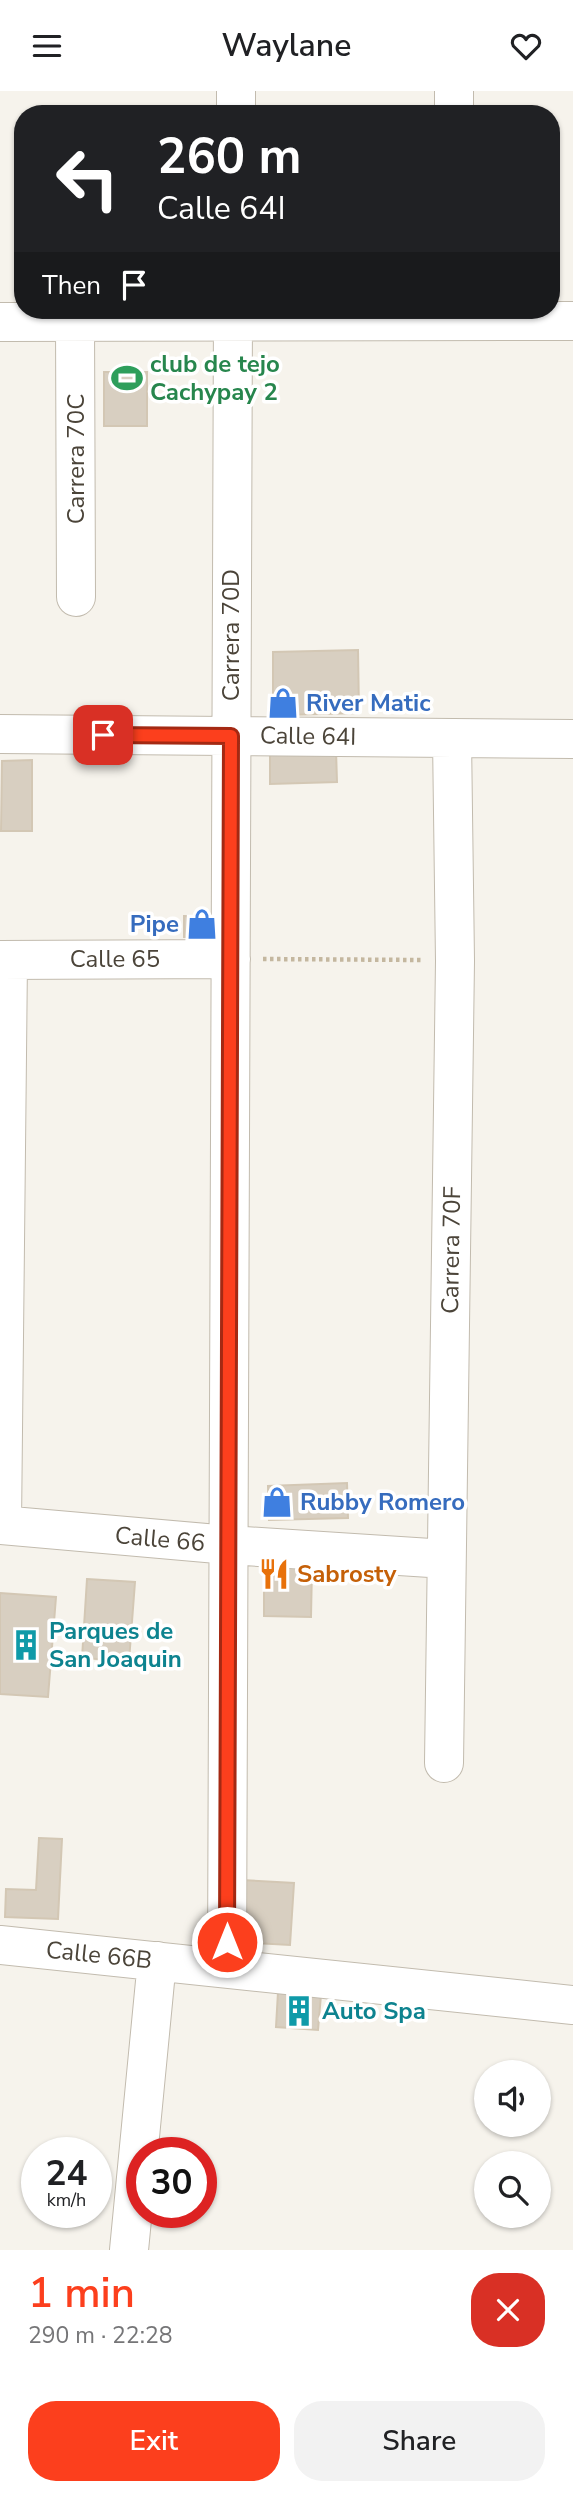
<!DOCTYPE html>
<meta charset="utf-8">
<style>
body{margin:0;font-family:"Nunito Sans",sans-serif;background:#f2f2f2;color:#202124;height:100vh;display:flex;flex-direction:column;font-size:26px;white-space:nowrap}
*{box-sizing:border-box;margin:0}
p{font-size:23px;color:#757577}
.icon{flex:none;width:38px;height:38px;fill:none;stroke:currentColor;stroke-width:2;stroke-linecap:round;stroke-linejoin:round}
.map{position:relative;height:2159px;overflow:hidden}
.drawer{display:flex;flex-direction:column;background:#fff;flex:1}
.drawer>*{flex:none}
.hud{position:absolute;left:14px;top:14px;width:546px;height:214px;border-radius:28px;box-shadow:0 2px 5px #0004;background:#202124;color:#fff;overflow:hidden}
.buttons{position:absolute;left:474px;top:1969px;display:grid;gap:14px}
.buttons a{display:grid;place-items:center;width:77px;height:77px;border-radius:50%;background:#fff;box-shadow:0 2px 5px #0004;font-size:35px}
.speed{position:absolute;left:21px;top:2046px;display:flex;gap:14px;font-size:35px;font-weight:700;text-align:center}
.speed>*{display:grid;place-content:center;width:91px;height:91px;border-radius:50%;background:#fff;box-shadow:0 2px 5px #0004;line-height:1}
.speed small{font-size:18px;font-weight:400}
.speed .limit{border:10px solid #d22;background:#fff;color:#111}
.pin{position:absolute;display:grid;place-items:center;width:60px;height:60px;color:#fff;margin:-30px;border-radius:14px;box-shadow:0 4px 10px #0006}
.me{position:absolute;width:77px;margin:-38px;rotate:0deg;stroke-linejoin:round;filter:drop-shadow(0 0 5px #0008)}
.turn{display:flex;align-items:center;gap:24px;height:147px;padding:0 28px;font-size:32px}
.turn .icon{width:91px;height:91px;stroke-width:2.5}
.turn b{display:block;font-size:49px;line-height:60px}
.then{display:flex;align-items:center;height:66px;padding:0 28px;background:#0003;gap:14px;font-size:26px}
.round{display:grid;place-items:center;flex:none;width:74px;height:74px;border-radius:28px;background:#f2f2f2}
.overview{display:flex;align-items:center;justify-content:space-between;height:119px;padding:0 28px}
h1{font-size:42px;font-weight:600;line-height:52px;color:#fc3f1d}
.primary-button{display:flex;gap:14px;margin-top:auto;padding:14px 28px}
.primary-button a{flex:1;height:80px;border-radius:28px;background:#fc3f1d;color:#fff;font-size:28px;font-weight:600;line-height:80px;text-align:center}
.primary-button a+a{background:#f2f2f2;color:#202124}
header{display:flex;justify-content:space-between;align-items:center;height:91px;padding:0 28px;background:#fff;font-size:32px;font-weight:600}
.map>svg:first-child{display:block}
.building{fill:#d8cfc1;stroke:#d3c7b4;stroke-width:2}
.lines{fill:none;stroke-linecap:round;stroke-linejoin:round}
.minor-casing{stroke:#c2bbae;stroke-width:40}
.path{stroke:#c4b79f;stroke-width:4.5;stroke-dasharray:3.5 3.5;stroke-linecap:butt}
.minor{stroke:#fff;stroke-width:38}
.route-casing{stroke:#a42913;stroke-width:18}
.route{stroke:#fc3f1d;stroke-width:12}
.labels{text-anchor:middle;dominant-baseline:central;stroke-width:7;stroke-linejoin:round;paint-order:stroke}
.leisure-label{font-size:24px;font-weight:bold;fill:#27864d;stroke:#fff;text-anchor:start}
.street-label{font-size:24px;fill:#4b4439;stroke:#fff}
.shop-label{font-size:24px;font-weight:bold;fill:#366cbe;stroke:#fff;text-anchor:start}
.food-label{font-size:24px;font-weight:bold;fill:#c56008;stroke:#fff;text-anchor:start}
.culture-label{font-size:24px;font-weight:bold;fill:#0d838f;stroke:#fff;text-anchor:start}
</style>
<header><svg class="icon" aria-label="menu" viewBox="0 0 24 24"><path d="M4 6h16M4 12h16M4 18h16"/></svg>Waylane<svg class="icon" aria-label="heart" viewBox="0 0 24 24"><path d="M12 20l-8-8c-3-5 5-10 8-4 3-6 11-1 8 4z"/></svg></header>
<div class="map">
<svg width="573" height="2159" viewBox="0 0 573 2159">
<rect width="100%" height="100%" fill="#f6f3ec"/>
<!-- building -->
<path class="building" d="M104 281H147V335H104Z
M358 559 359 622 285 624 273 617V561Z
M336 659 337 691 270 693V661Z
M32 669V740H1L2 670Z
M184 825 220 826V840L208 847 184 846Z
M347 1392 348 1427 269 1429 268 1395Z
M273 1476H312L311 1526 264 1525V1484Z
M87 1488 135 1491 129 1570 82 1567Z
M0 1502 56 1506 48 1606 0 1603Z
M39 1747 62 1748 58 1828 5 1826 6 1798 36 1799Z
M241 1789 294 1792 290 1854 237 1851Z
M278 1901 321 1904 318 1939 276 1936Z"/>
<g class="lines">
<defs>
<path id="minor" d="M454 0V23
M236 23V0
M0 231 573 230
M75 231 76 506
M0 643 573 648
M0 869 231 868
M0 1434 229 1454 446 1468
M2 1434 8 869
M444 1672 455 870 452 647
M0 1854 573 1914
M227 1877 233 219
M129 2159 157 1870"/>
</defs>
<!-- minor casing -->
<use href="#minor" class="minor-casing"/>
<!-- path -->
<path class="path" d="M263 868 422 869"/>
<!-- minor -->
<use href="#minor" class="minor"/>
</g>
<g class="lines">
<defs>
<path id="route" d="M103 644 231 645 227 1851"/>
</defs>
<!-- route casing -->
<use href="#route" class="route-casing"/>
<!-- route -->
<use href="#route" class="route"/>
</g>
<!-- icons -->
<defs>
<symbol id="stadium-bare" viewBox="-9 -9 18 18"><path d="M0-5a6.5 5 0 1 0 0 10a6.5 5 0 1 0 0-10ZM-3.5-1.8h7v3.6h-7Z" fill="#2e9e5b" stroke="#fff" stroke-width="2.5" paint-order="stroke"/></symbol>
<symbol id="shop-bare" viewBox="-9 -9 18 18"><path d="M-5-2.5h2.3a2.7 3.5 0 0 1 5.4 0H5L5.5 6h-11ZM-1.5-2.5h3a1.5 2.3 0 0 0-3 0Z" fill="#3f7fe0" stroke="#fff" stroke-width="2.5" paint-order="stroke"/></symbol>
<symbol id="restaurant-bare" viewBox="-9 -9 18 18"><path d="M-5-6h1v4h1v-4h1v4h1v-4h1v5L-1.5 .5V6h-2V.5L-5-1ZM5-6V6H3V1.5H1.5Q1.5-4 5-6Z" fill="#e8710a" stroke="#fff" stroke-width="2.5" paint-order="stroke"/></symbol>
<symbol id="building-bare" viewBox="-9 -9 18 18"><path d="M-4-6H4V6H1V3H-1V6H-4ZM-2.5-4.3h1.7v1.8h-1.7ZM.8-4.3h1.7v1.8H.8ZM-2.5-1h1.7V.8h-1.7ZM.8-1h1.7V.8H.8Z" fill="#0f9aa8" stroke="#fff" stroke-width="2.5" paint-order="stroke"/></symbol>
</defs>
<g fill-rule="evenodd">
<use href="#stadium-bare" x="105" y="265" width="44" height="44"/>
<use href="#shop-bare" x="261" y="590" width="44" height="44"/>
<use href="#shop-bare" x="180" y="811" width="44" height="44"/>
<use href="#shop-bare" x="255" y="1389" width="44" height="44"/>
<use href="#restaurant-bare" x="252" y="1461" width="44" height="44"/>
<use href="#building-bare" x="4" y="1532" width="44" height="44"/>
<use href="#building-bare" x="277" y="1898" width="44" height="44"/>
</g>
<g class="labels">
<!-- leisure labels -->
<g class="leisure-label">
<text x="150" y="273">club de tejo<tspan x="150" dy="28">Cachypay 2</tspan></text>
</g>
<!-- street labels -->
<g class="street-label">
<text transform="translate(76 368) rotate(-90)">Carrera 70C</text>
<text transform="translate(231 544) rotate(-90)">Carrera 70D</text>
<text transform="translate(308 645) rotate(1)">Calle 64I</text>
<text x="115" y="868">Calle 65</text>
<text transform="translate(451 1159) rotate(-89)">Carrera 70F</text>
<text transform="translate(160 1448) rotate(5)">Calle 66</text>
<text transform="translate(99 1864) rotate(6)">Calle 66B</text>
</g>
<!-- shop labels -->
<g class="shop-label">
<text x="306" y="612">River Matic</text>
<text x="179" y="833" text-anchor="end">Pipe</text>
<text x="300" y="1411">Rubby Romero</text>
</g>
<!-- food labels -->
<g class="food-label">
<text x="297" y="1483">Sabrosty</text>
</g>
<!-- culture labels -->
<g class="culture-label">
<text x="49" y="1540">Parques de<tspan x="49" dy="28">San Joaquin</tspan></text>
<text x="322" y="1920">Auto Spa</text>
</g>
</g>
</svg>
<div class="buttons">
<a><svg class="icon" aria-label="sound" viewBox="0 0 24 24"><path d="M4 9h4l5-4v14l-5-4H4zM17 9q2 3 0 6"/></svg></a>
<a><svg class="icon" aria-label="search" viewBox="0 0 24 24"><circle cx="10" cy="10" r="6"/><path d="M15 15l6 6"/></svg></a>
</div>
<div class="speed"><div>24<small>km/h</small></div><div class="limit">30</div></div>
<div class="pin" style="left:103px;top:644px;background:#d93025"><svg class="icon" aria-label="arrive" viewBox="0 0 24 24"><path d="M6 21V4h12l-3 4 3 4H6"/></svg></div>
<svg class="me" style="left:227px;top:1851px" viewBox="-20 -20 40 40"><circle r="17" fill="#fc3f1d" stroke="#fff" stroke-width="3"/><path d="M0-11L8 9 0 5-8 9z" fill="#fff"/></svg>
<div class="hud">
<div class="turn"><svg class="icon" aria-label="left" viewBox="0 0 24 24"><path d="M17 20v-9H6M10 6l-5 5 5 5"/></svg><div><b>260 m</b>Calle 64I</div></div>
<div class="then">Then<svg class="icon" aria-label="arrive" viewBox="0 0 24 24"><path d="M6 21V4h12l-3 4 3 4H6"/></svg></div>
</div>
</div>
<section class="drawer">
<div class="overview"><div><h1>1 min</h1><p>290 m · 22:28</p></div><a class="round" style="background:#d93025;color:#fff"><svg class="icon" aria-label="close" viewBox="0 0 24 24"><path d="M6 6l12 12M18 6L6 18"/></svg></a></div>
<div class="primary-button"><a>Exit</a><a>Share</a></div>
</section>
